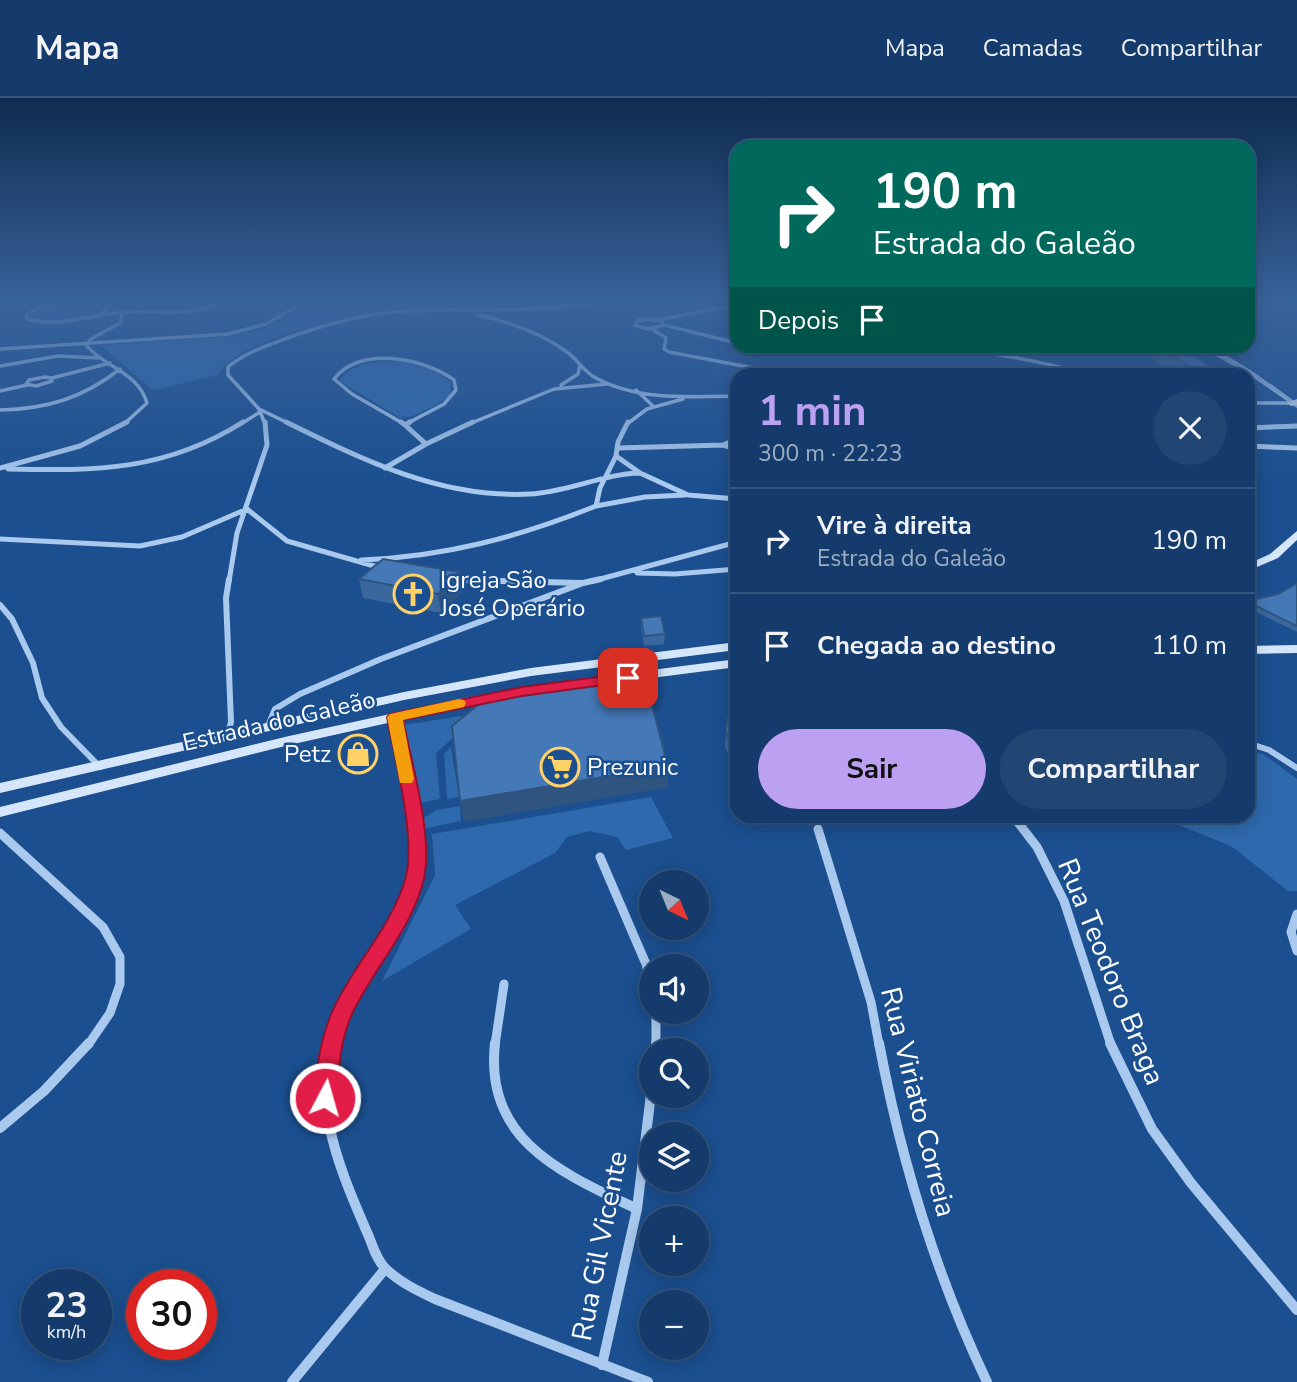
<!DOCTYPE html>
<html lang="pt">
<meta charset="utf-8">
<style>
body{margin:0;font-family:"Nunito Sans",sans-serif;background:#214673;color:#f1f3f6;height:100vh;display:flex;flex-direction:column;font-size:26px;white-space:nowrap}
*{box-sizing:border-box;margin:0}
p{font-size:23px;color:#9dadc1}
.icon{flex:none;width:38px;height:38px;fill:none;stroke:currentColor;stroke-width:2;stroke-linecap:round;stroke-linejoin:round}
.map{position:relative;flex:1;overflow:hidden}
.sheet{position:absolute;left:730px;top:270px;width:525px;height:455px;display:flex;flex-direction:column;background:#143b6b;border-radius:21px;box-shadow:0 4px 18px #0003,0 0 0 2px #33557e}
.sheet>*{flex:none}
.guide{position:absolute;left:730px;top:42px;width:525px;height:214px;border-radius:21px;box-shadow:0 4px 18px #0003,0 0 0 2px #33557e;background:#00695c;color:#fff;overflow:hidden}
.needle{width:46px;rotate:137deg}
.fabs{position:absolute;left:639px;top:772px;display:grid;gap:14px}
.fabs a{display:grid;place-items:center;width:70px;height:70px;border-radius:50%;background:#143b6b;box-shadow:0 4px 18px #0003,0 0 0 2px #33557e;font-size:35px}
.speed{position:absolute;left:21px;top:1171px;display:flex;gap:14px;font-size:35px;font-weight:700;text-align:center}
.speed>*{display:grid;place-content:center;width:91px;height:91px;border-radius:50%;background:#143b6b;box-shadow:0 4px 18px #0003,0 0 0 2px #33557e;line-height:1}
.speed small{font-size:18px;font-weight:400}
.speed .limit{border:10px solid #d22;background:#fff;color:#111}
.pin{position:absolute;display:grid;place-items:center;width:60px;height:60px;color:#fff;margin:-30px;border-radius:14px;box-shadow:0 4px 10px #0006}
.me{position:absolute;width:77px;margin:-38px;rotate:6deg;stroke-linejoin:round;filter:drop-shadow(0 0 5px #0008)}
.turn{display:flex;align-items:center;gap:24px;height:147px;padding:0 28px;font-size:32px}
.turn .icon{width:91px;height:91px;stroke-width:2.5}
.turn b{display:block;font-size:49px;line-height:60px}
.then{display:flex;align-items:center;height:66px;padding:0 28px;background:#0003;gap:14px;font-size:26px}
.round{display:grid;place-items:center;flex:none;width:74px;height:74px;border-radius:37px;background:#214673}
.head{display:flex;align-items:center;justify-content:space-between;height:119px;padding:0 28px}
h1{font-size:42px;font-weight:700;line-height:52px;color:#bca0f2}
.primary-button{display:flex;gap:14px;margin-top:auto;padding:14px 28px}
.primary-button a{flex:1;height:80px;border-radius:42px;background:#bca0f2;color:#111;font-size:28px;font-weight:700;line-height:80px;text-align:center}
.primary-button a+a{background:#214673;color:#f1f3f6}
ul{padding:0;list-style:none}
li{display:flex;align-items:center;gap:21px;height:105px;padding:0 28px;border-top:2px solid #33557e}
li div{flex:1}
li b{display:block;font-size:26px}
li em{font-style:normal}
header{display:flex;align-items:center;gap:42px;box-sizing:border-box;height:98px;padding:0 35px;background:#143b6b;border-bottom:2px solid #33557e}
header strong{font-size:33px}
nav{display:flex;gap:38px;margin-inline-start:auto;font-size:24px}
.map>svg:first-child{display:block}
.green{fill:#2e69ad}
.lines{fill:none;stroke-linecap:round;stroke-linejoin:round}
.minor-far4{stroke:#a9c9ee;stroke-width:3.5}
.minor-far3{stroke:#a9c9ee;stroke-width:5}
.minor-far2{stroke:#a9c9ee;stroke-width:6}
.minor-far1{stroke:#a9c9ee;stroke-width:9}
.minor{stroke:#a9c9ee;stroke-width:10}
.tertiary{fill:#a9c9ee;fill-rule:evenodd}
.secondary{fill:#d6e6fa;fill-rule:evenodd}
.wall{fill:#3a679d}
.shaded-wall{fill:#305480}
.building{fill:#4478b7;stroke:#305480;stroke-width:2}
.route{fill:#e11d48;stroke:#92132f;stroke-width:2}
.slow{fill:#f59e0b}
.labels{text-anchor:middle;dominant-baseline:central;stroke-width:5;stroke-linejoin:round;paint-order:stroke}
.poi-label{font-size:24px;fill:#fff;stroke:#1b4f8f;text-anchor:start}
.street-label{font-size:24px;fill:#fff;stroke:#1b4f8f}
.near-street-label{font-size:28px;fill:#fff;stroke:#1b4f8f}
</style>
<header>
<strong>Mapa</strong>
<nav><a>Mapa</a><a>Camadas</a><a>Compartilhar</a></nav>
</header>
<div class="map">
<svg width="1297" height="1284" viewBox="0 0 1297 1284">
<rect width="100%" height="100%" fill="#1b4f8f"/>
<!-- green -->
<path class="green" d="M68 204H91L101 210C87 224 52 227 34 220L33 216 46 209Z
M313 204H391L388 212C348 217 236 241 218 277L153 292 100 247 223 239 256 233 280 224 300 207Z
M405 263C423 266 437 272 451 284L450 296 440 305 413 318 400 320 340 283C351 263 385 263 405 263Z
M481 615 436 655 440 701 414 706 403 627Z
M451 649 459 699 447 701 444 656Z
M1248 653 1263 656 1297 681V793H1288L1231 748 1156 718H1248Z
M651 699 673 740 626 752 617 739 590 733 567 739 555 755 455 807 471 831 382 883 435 777 432 736Z
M460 708 461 723 418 732 416 724 437 712Z"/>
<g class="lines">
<!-- minor-far4 -->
<path class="minor-far4" d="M56 204 39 209 26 217 27 221C61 230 91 216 125 214 159 212 191 220 223 204
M123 214 120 225 91 241 86 247C105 270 138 274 147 305L124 326
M102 215 109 208 104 204
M478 217C510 224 540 234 567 254 577 261 584 273 594 279 636 303 691 299 737 298
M647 221 661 223 664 227 647 231 635 227 637 223Z
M657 222 737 207
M664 227 737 245
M652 231 666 240 664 251 669 254 786 276
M761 248C818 254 875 249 933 251 985 252 1036 262 1086 276
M0 251 228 236 266 226 304 204
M0 268 58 258 100 260
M45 279 51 280 52 283 36 288 26 286 29 282Z
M52 280 110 265
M561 287 578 276 580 267
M636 292 654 309
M0 293 27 287
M1248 305H1291
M259 311 290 326
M0 312C47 311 83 300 120 271
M241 326 260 314
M265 326 259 311 228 277V269C246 254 269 247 290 239 324 227 359 217 394 214 464 209 534 216 603 204
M404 326 352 296 334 281C359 247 425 260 454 282L456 292 444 306 406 326
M469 326 554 291 607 286
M627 326 647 311 683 301"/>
<!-- minor-far3 -->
<path class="minor-far3" d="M286 324C363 362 442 401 530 396 568 394 602 376 640 375
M401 324 405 327 410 324
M628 324 618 344 616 358 640 375 688 397 737 401
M405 327 426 346
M1248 330 1297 328
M723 347 737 341
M1248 348 1297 350
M617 350 723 347 737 351
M0 370 80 348 127 324
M385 370 426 346 473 324
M8 371C96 373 166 373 243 324
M596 408 645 399 685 397
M0 441 140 448 182 439 247 411 287 443 381 470
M361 462C444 459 519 439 596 408L600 390 616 358
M637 475 675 476 737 471
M451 482 490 483
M229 483 237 435 267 347 265 324
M593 483 737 444"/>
<!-- minor-far2 -->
<path class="minor-far2" d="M451 482 583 485
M0 507 12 521 33 565 42 600 61 629 100 669
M395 619 406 685
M268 628 275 611 300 596 381 561 583 485 601 481
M227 638 231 624 226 500 229 481
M1248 645 1269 652 1297 670"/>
<!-- minor-far1 -->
<path class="minor-far1" d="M1013 718 1037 749 1064 803 1111 947
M818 731 871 904 879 947
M0 735 103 829 120 859V886L110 915 88 947
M600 759 646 866 651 887
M1297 816 1291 834 1297 853
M656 914V947
M331 947 348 901 389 833 411 785 418 759 406 684
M495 947 504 886"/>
<!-- minor -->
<path class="minor" d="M331 945C313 1009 341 1074 366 1132 372 1144 375 1160 385 1170 399 1184 418 1193 435 1201L648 1284
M495 945C484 1043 562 1075 637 1111
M656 945V952
M879 945C901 1062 936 1177 987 1284
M1110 945 1152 1031 1191 1085 1297 1212
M0 1030 44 993 89 945
M602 1267 637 1111 651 996
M292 1284 385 1171"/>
<!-- tertiary -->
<path class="tertiary" d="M1198 248C1223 248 1275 290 1297 305V310L1248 276Z"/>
<!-- secondary -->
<path class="secondary" d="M1297 301V307L1291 308 1287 305Z
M1297 433V442L1278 460 1248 473V466L1270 456Z
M737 544V552L531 578 404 602 0 695V685L404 594 531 570Z
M1297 547V555L1248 556V548Z
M737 561V569L566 591 464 608 289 647 0 719V709L289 638 464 600 566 583Z"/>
</g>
<!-- wall -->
<path class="wall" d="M1154 248H1180L1221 276H1174L1150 259Z
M359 481 462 493 441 515 363 500Z
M1297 485V534L1248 510V503L1278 496Z
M641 520 665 536 664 546 644 548 641 530Z
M737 619V677L725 649 727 621Z"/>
<!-- shaded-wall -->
<path class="shaded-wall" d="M459 474 462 493 441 515 438 496Z
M668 668V689L464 724 460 703Z"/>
<!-- building -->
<path class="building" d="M1161 248H1180L1221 276H1200Z
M383 461 459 474 438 496 359 481Z
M1297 485V528L1248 504V503L1278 496Z
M661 518 665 536 644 538 641 520Z
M644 577 668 668 460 703 452 628 489 598Z
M737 619V659L726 634 727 621Z"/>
<!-- sky -->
<linearGradient id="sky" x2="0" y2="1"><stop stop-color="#0f2b4f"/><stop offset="0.53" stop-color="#39639b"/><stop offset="1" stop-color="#39639b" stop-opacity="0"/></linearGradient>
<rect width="1297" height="384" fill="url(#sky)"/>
<!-- route -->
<path class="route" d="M628 575 635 580 633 583 522 598 403 622C412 666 433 738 424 780 413 830 373 871 352 916 340 943 339 971 336 1000L333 1007 325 1010 317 1007 313 1000C317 969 320 941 333 912 353 867 391 830 405 782 417 742 395 662 387 619L390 616 522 589Z"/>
<!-- slow -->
<path class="slow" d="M459 601 464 602 466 605 464 609 403 622 414 681 412 685H400L387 619 390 616Z"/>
<!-- icons -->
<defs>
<symbol id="church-ring" viewBox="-11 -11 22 22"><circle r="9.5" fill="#1b4f8f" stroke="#ffd166" stroke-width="1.5"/><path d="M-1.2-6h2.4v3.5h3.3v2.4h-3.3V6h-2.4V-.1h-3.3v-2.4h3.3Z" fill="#ffd166"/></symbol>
<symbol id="shop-ring" viewBox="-11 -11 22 22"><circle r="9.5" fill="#1b4f8f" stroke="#ffd166" stroke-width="1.5"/><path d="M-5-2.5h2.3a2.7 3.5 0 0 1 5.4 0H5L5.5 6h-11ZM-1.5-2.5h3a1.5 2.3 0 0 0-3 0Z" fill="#ffd166"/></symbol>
<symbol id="supermarket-ring" viewBox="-11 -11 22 22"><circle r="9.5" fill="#1b4f8f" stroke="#ffd166" stroke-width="1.5"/><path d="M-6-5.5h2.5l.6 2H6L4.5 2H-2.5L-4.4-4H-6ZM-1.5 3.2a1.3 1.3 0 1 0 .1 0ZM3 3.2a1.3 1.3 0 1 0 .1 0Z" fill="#ffd166"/></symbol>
</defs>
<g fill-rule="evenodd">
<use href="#church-ring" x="391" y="474" width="44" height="44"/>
<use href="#shop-ring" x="336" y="634" width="44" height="44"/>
<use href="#supermarket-ring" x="538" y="647" width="44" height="44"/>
</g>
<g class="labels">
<!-- poi labels -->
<g class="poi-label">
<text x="440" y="482">Igreja São<tspan x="440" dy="28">José Operário</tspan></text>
<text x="331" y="656" text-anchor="end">Petz</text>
<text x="587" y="669">Prezunic</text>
</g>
<!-- street labels -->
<g class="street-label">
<text transform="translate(279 623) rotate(-13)">Estrada do Galeão</text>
</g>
<!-- near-street labels -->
<g class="near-street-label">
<text transform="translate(1111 874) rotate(68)">Rua Teodoro Braga</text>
<text transform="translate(918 1004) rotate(76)">Rua Viriato Correia</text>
<text transform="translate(600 1148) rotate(-79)">Rua Gil Vicente</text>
</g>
</g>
</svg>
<div class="fabs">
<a><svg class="needle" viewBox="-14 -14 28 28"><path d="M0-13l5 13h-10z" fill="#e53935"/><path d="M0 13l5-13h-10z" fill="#9dadc1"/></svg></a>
<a><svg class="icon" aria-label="sound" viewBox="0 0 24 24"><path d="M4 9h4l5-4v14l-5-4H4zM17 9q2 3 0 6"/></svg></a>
<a><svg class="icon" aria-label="search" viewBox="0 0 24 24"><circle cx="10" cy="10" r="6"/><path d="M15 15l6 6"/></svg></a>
<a><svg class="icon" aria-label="layers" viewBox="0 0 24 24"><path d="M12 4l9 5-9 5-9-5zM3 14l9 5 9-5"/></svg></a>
<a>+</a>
<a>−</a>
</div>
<div class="speed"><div>23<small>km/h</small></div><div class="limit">30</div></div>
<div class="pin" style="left:628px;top:580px;background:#d93025"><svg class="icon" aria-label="arrive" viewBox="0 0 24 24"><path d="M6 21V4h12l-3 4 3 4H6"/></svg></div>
<svg class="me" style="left:325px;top:1000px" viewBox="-20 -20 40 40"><circle r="17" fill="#e11d48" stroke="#fff" stroke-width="3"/><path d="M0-11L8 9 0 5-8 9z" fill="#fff"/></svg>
<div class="guide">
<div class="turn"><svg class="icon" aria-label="right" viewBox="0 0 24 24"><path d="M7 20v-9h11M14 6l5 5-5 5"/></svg><div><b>190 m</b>Estrada do Galeão</div></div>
<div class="then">Depois<svg class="icon" aria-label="arrive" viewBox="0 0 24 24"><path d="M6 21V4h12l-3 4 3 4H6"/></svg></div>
</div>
<section class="sheet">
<div class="head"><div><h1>1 min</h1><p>300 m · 22:23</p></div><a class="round"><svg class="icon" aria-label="close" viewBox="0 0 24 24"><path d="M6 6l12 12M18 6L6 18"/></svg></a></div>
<ul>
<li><svg class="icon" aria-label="right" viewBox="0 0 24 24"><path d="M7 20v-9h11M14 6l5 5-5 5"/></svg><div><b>Vire à direita</b><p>Estrada do Galeão</p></div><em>190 m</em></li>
<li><svg class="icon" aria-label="arrive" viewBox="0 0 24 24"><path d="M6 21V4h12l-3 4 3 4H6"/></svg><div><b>Chegada ao destino</b></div><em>110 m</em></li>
</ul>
<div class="primary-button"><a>Sair</a><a>Compartilhar</a></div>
</section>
</div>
